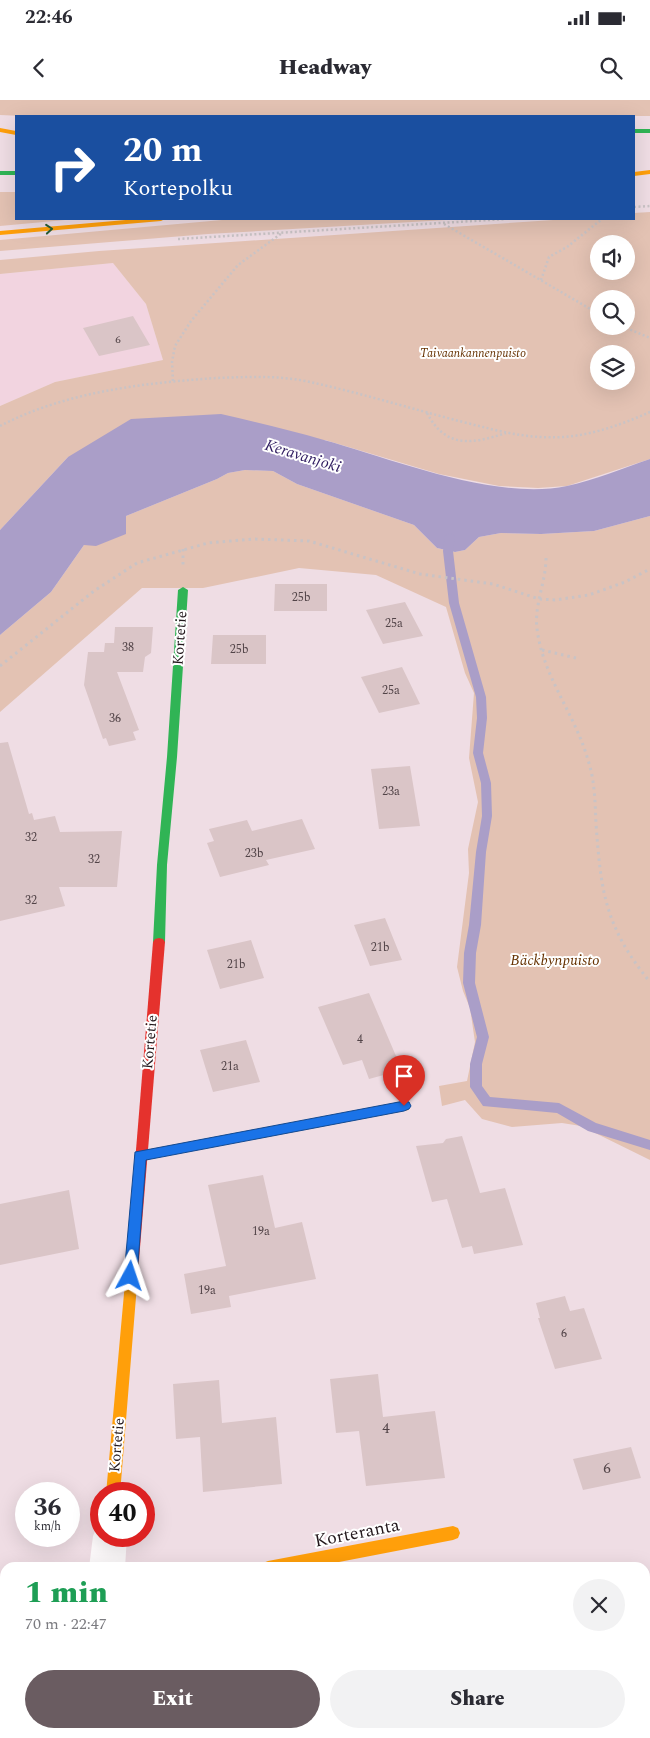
<!DOCTYPE html>
<meta charset="utf-8">
<style>
body{margin:0;font-family:Spectral,serif;background:#f2f2f3;color:#2b2b33;height:100vh;display:flex;flex-direction:column;font-size:19px;white-space:nowrap}
*{box-sizing:border-box;margin:0}
p{font-size:16px;color:#7c7c81}
.icon{flex:none;width:28px;height:28px;fill:none;stroke:currentColor;stroke-width:2;stroke-linecap:round;stroke-linejoin:round}
.map{position:relative;flex:1;overflow:hidden}
.details{position:absolute;left:0px;top:1462px;width:650px;height:176px;display:flex;flex-direction:column;background:#fff;border-radius:15px 15px 0 0;box-shadow:0 5px 20px #0002}
.details>*{flex:none}
.guide{position:absolute;left:15px;top:15px;width:620px;height:105px;border-radius:0px;box-shadow:0 5px 20px #0002;background:#1a4fa0;color:#fff;overflow:hidden}
.controls{position:absolute;left:590px;top:135px;display:grid;gap:10px}
.controls a{display:grid;place-items:center;width:45px;height:45px;border-radius:50%;background:#fff;box-shadow:0 5px 20px #0002;font-size:25px}
.speed{position:absolute;left:15px;top:1382px;display:flex;gap:10px;font-size:25px;font-weight:700;text-align:center}
.speed>*{display:grid;place-content:center;width:65px;height:65px;border-radius:50%;background:#fff;box-shadow:0 5px 20px #0002;line-height:1}
.speed small{font-size:12px;font-weight:400}
.speed .limit{border:8px solid #d22;background:#fff;color:#111}
.pin{position:absolute;display:grid;place-items:center;width:42px;height:42px;color:#fff;margin:-51px -21px;border-radius:50% 50% 50% 0;rotate:-45deg;box-shadow:0 0 5px #0007}
.pin .icon{rotate:45deg}
.me{position:absolute;width:55px;margin:-28px;rotate:5deg;stroke-linejoin:round;filter:drop-shadow(0 0 4px #0008)}
.turn{display:flex;align-items:center;gap:18px;height:105px;padding:0 25px;font-size:22px}
.turn .icon{width:65px;height:65px;stroke-width:2.5}
.turn b{display:block;font-size:35px;line-height:42px}
.round{display:grid;place-items:center;flex:none;width:52px;height:52px;border-radius:26px;background:#f2f2f3}
.head{display:flex;align-items:center;justify-content:space-between;height:85px;padding:0 25px}
h1{font-size:30px;font-weight:800;line-height:38px;color:#1e9e55}
.action{display:flex;gap:10px;margin-top:auto;padding:10px 25px}
.action a{flex:1;height:58px;border-radius:30px;background:#6a5c61;color:#fff;font-size:20px;font-weight:800;line-height:58px;text-align:center}
.action a+a{background:#f2f2f3;color:#2b2b33}
.status{display:flex;justify-content:space-between;align-items:center;height:35px;padding:0 25px;background:#fff;direction:ltr}
.status svg{height:14px;fill:currentColor}
header{display:flex;justify-content:space-between;align-items:center;height:65px;padding:0 25px;background:#fff;font-size:22px;font-weight:800}
.map>svg:first-child{display:block}
.built{fill:#f2d4e0}
.green{fill:#e3c2b3;fill-rule:evenodd}
.water{fill:#aa9ec8}
.lines{fill:none;stroke-linecap:round;stroke-linejoin:round}
.stream{fill:#aa9ec8;fill-rule:evenodd}
.building{fill:#dac5c7}
.path-far1{stroke:#c9c3c5;stroke-width:2.5;stroke-dasharray:2 2.5;stroke-linecap:butt}
.path{stroke:#c9c3c5;stroke-width:3;stroke-dasharray:2.5 4;stroke-linecap:butt}
.street{fill:#fdfafb;fill-rule:evenodd}
.fast{fill:#30b455;fill-rule:evenodd}
.slow{fill:#ff9f0a;fill-rule:evenodd}
.jam{fill:#e5322d;fill-rule:evenodd}
.oneway{stroke:#285e35}
.route{fill:#1a73e8;stroke:#114b97}
.labels{text-anchor:middle;dominant-baseline:central;stroke-width:4;stroke-linejoin:round;paint-order:stroke}
.far-number-label{font-size:11px;fill:#524448}
.far-park-label{font-size:12px;font-style:italic;fill:#663202;stroke:#fff}
.number-label{font-size:12px;fill:#524448}
.street-label{font-size:15px;fill:#22171b;stroke:#fff}
.park-label{font-size:15px;font-style:italic;fill:#663202;stroke:#fff}
.near-number-label{font-size:15px;fill:#524448}
.water-label{font-size:16px;font-style:italic;fill:#2f1c60;stroke:#fff}
.near-street-label{font-size:18px;fill:#22171b;stroke:#fff}
</style>
<div class="status"><b>22:46</b><svg viewBox="0 0 49 12"><path d="M0 12V9h3v3zM5 12V6h3v6zM10 12V3h3v9zM15 12V0h3v12zM26 1h20v11H26zM47 4h2v5h-2z"/></svg></div>
<header><svg class="icon" aria-label="back" viewBox="0 0 24 24"><path d="M15 5l-7 7 7 7"/></svg>Headway<svg class="icon" aria-label="search" viewBox="0 0 24 24"><circle cx="10" cy="10" r="6"/><path d="M15 15l6 6"/></svg></header>
<div class="map">
<svg width="650" height="1638" viewBox="0 0 650 1638">
<rect width="100%" height="100%" fill="#efdde4"/>
<!-- built -->
<path class="built" d="M113 163 146 204 163 260 55 282 0 306V174Z"/>
<!-- green -->
<path class="green" d="M0 0H650V16H23L0 15Z
M0 92H16V119H76L0 126Z
M650 112V359L567 386 538 388 499 386 439 374 325 340 68 357 0 430V306L55 282 163 260 146 204 113 163 0 174V160L99 151 568 119H634V113ZM599 144H626V171H599ZM599 199H626V226H599ZM599 254H626V281H599Z
M233 119H463L208 134 0 151V140Z
M245 370 273 371 297 384 414 425 437 448 455 452 465 450 479 437 501 433 541 434 594 431 650 416V1060L581 1026 562 1023 512 1027 482 1019 465 1000 442 1006 439 986 467 981 475 942 470 908 463 891 457 867 469 773 468 749 478 702 469 658 474 593 465 573 446 507 376 475 299 468 203 488H142L0 612V535L51 492 84 445 126 416 217 379 228 373Z"/>
<!-- water -->
<path class="water" d="M221 314C255 322 290 330 324 340 393 359 495 401 567 386 595 380 623 368 650 359V416L594 431 541 434 501 433 479 437 465 450 455 452 437 448 414 425 297 384 273 371 245 370 228 373 217 379 126 416V434L96 446 84 445 51 492 0 535V430L68 357 131 319Z"/>
<g class="lines">
<!-- stream -->
<path class="stream" d="M450 433 455 436 453 451 459 503 486 597 487 618 483 653 491 683 492 716 486 752 481 825 476 853 475 883 489 937 482 964V986L490 997 559 1003 596 1023 650 1040V1050L588 1031 557 1013 483 1006 470 987V964L477 937 463 883 464 853 469 825 476 752 482 716 481 683 473 653 477 618 476 597 449 503 443 451 445 436Z"/>
</g>
<!-- building -->
<path class="building" d="M133 216 150 245 99 256 83 228Z
M275 484H327V511H274Z
M405 502 423 536 383 544 366 510Z
M115 527H153L151 553 145 557 143 572H117L139 630 133 632 136 640 109 646 106 638 103 639 84 585 88 552H104L105 543H114Z
M213 535H266V564H211Z
M402 567 420 604 379 613 361 577Z
M8 642 29 714 32 713 34 720 55 716 60 732 122 731 117 787H59L65 806 0 821V643Z
M410 666 420 726 379 729 371 669Z
M302 719 315 749 266 760 269 765 220 777 207 743 214 741 209 729 247 720 252 731Z
M385 818 402 860 370 866 354 825Z
M251 840 264 878 220 889 207 850Z
M369 893 402 970 369 979 362 960 343 965 318 907Z
M246 940 260 982 213 992 200 950Z
M462 1036 480 1093 505 1088 523 1145 474 1154 472 1146 462 1148 447 1099 432 1102 416 1046 443 1043 446 1039Z
M263 1075 275 1128 302 1122 316 1179 229 1196 231 1207 191 1214 184 1174 226 1166 208 1085Z
M69 1090 79 1149 0 1165V1104Z
M565 1196 570 1211 584 1208 602 1259 555 1269 538 1218H540L536 1203Z
M378 1274 383 1317 435 1311 445 1378 366 1386 359 1331 336 1333 330 1279Z
M219 1280 222 1323 276 1317 282 1384 203 1392 200 1337 176 1339 173 1284Z
M631 1347 641 1378 583 1390 573 1359Z"/>
<g class="lines">
<!-- path-far1 -->
<path class="path-far1" d="M634 107 650 106
M444 124 599 214
M178 139 506 119
M541 180 549 157 567 147 602 119
M622 226 650 238
M173 281 172 262 175 246 191 221 238 165 282 133
M427 313C446 349 472 344 506 333
M0 326C65 292 143 283 216 278 247 277 279 275 310 282 361 293 412 309 463 322 499 331 526 339 563 337 593 335 623 324 650 312"/>
<!-- path -->
<path class="path" d="M183 449V465
M546 458C546 482 534 505 537 529 543 577 575 614 588 660 595 681 595 702 596 724 601 792 605 827 650 882
M542 550 576 558
M0 566 94 491 137 463 208 443 253 439 309 441 420 474 493 484 539 499 555 500 589 495 625 482 650 469"/>
<!-- street -->
<path class="street" d="M101 1423V1436H127L125 1468H89L93 1436 98 1424Z
M74 1634H111L112 1638H74Z"/>
<!-- fast -->
<path class="fast" d="M634 29H650V33H634Z
M0 71H16V75H0Z
M183 487 188 490 177 657 167 765 165 842 163 845H155L153 842 157 765 167 657 178 490Z"/>
<!-- slow -->
<path class="slow" d="M0 28 16 31V35L0 32Z
M650 70V74L634 76V72Z
M137 119H165L161 121 0 135V131Z
M404 1001 408 1002 410 1006 408 1010 404 1011 140 1061 136 1060 134 1056 136 1052 140 1051Z
M133 1154 138 1156 139 1160 120 1394H106L127 1160 128 1156Z
M453 1426 458 1428 460 1433 458 1438 453 1440 308 1468H261L263 1463 268 1461Z"/>
<!-- jam -->
<path class="jam" d="M159 838 163 839 165 842 139 1160 138 1164 133 1166 128 1164 127 1160 153 842 155 839Z"/>
</g>
<!-- one-way arrows -->
<defs><path id="oneway-chevron" d="M-2-3.5L2.5 0L-2 3.5" fill="none" stroke-width="1.6" stroke-linecap="round" stroke-linejoin="round" transform="scale(1.25)"/></defs>
<use class="oneway" href="#oneway-chevron" transform="translate(49 129) rotate(-5)"/>
<!-- route -->
<path class="route" d="M404 1001 409 1002 411 1006 409 1009 404 1011 146 1060 137 1176 135 1181 130 1182 126 1181 124 1176 135 1052Z"/>
<g class="labels">
<!-- far-number labels -->
<g class="far-number-label">
<text x="118" y="239">6</text>
</g>
<!-- far-park labels -->
<g class="far-park-label">
<text x="473" y="253">Taivaankannenpuisto</text>
</g>
<!-- number labels -->
<g class="number-label">
<text x="301" y="497">25b</text>
<text x="394" y="523">25a</text>
<text x="128" y="547">38</text>
<text x="239" y="549">25b</text>
<text x="391" y="590">25a</text>
<text x="115" y="618">36</text>
<text x="391" y="691">23a</text>
<text x="31" y="737">32</text>
<text x="254" y="753">23b</text>
<text x="94" y="759">32</text>
<text x="31" y="800">32</text>
<text x="380" y="847">21b</text>
<text x="236" y="864">21b</text>
<text x="360" y="939">4</text>
<text x="230" y="966">21a</text>
<text x="261" y="1131">19a</text>
<text x="207" y="1190">19a</text>
<text x="564" y="1233">6</text>
</g>
<!-- street labels -->
<g class="street-label">
<text transform="translate(180 538) rotate(-86)">Kortetie</text>
<text transform="translate(150 942) rotate(-85)">Kortetie</text>
<text transform="translate(117 1345) rotate(-85)">Kortetie</text>
</g>
<!-- park labels -->
<g class="park-label">
<text x="555" y="860">Bäckbynpuisto</text>
</g>
<!-- near-number labels -->
<g class="near-number-label">
<text x="386" y="1328">4</text>
<text x="607" y="1368">6</text>
</g>
<!-- water labels -->
<g class="water-label">
<text transform="translate(303 356) rotate(17)">Keravanjoki</text>
</g>
<!-- near-street labels -->
<g class="near-street-label">
<text transform="translate(357 1433) rotate(-11)">Korteranta</text>
</g>
</g>
</svg>
<div class="controls">
<a><svg class="icon" aria-label="sound" viewBox="0 0 24 24"><path d="M4 9h4l5-4v14l-5-4H4zM17 9q2 3 0 6"/></svg></a>
<a><svg class="icon" aria-label="search" viewBox="0 0 24 24"><circle cx="10" cy="10" r="6"/><path d="M15 15l6 6"/></svg></a>
<a><svg class="icon" aria-label="layers" viewBox="0 0 24 24"><path d="M12 4l9 5-9 5-9-5zM3 14l9 5 9-5"/></svg></a>
</div>
<div class="speed"><div>36<small>km/h</small></div><div class="limit">40</div></div>
<div class="pin" style="left:404px;top:1006px;background:#d93025"><svg class="icon" aria-label="arrive" viewBox="0 0 24 24"><path d="M6 21V4h12l-3 4 3 4H6"/></svg></div>
<svg class="me" style="left:130px;top:1176px" viewBox="-20 -20 40 40"><path d="M0-17L14 15 0 8-14 15z" fill="#1a73e8" stroke="#fff" stroke-width="4"/></svg>
<div class="guide">
<div class="turn"><svg class="icon" aria-label="right" viewBox="0 0 24 24"><path d="M7 20v-9h11M14 6l5 5-5 5"/></svg><div><b>20 m</b>Kortepolku</div></div>
</div>
<section class="details">
<div class="head"><div><h1>1 min</h1><p>70 m · 22:47</p></div><a class="round"><svg class="icon" aria-label="close" viewBox="0 0 24 24"><path d="M6 6l12 12M18 6L6 18"/></svg></a></div>
<div class="action"><a>Exit</a><a>Share</a></div>
</section>
</div>
